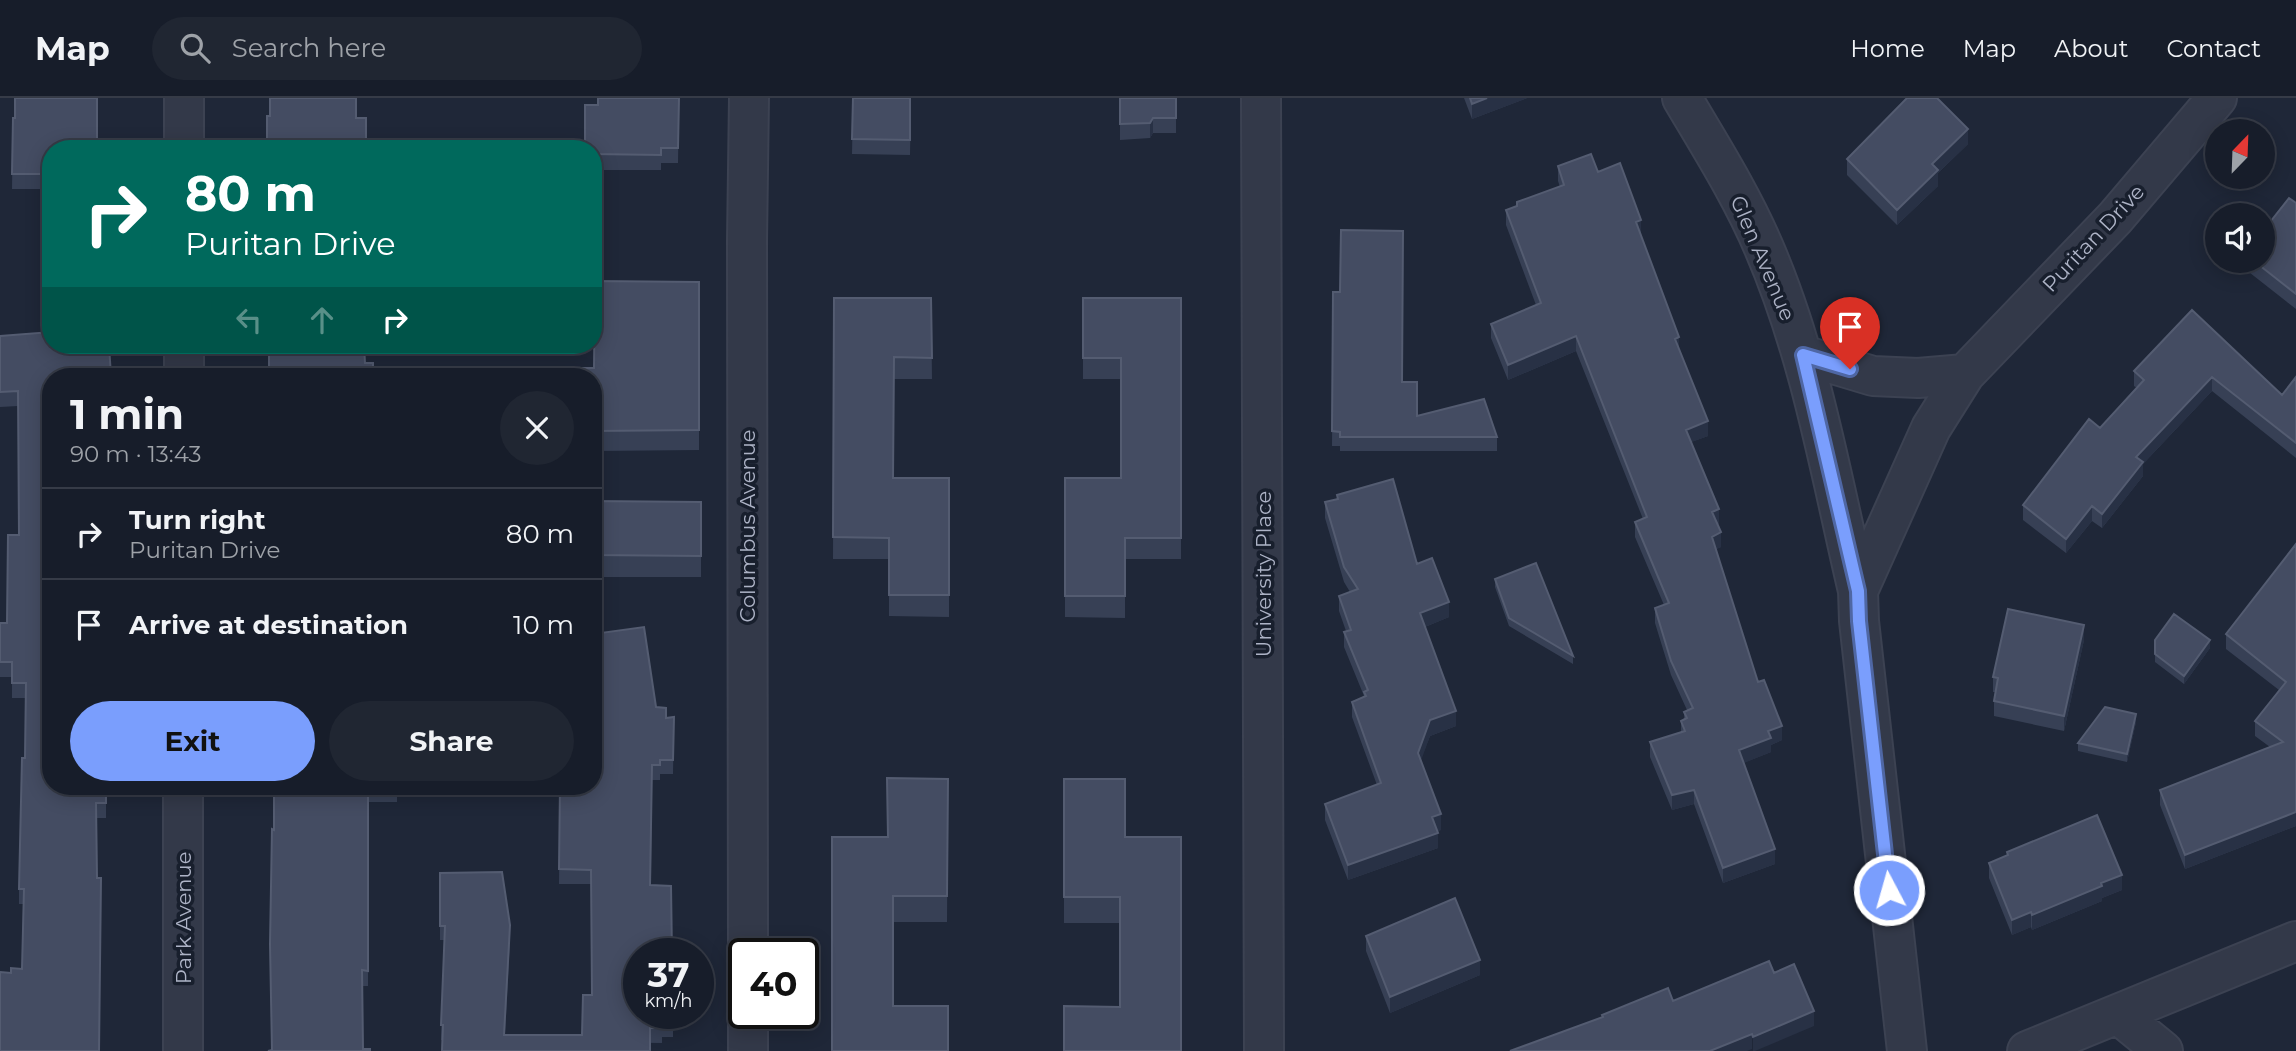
<!DOCTYPE html>
<meta charset="utf-8">
<style>
body{margin:0;font-family:Montserrat,sans-serif;background:#202632;color:#f1f3f6;height:100vh;display:flex;flex-direction:column;font-size:26px;white-space:nowrap}
*{box-sizing:border-box;margin:0}
p{font-size:23px;color:#9ea2a8}
.icon{flex:none;width:38px;height:38px;fill:none;stroke:currentColor;stroke-width:2;stroke-linecap:round;stroke-linejoin:round}
.map{position:relative;flex:1;overflow:hidden}
.side{position:absolute;left:42px;top:270px;width:560px;height:427px;display:flex;flex-direction:column;background:#171d2a;border-radius:28px;box-shadow:0 4px 18px #0003,0 0 0 2px #363b47}
.side>*{flex:none}
.banner{position:absolute;left:42px;top:42px;width:560px;height:214px;border-radius:28px;box-shadow:0 4px 18px #0003,0 0 0 2px #363b47;background:#00695c;color:#fff;overflow:hidden}
.needle{width:46px;rotate:23deg}
.tools{position:absolute;left:2205px;top:21px;display:grid;gap:14px}
.tools a{display:grid;place-items:center;width:70px;height:70px;border-radius:50%;background:#171d2a;box-shadow:0 4px 18px #0003,0 0 0 2px #363b47;font-size:35px}
.speed{position:absolute;left:623px;top:840px;display:flex;gap:14px;font-size:35px;font-weight:700;text-align:center}
.speed>*{display:grid;place-content:center;width:91px;height:91px;border-radius:50%;background:#171d2a;box-shadow:0 4px 18px #0003,0 0 0 2px #363b47;line-height:1}
.speed small{font-size:18px;font-weight:400}
.speed .limit{border:4px solid #111;border-radius:10px;background:#fff;color:#111}
.pin{position:absolute;display:grid;place-items:center;width:60px;height:60px;color:#fff;margin:-72px -30px;border-radius:50% 50% 50% 0;rotate:-45deg;box-shadow:0 0 7px #0007}
.pin .icon{rotate:45deg}
.me{position:absolute;width:77px;margin:-38px;rotate:354deg;stroke-linejoin:round;filter:drop-shadow(0 0 5px #0008)}
.turn{display:flex;align-items:center;gap:24px;height:147px;padding:0 28px;font-size:32px}
.turn .icon{width:91px;height:91px;stroke-width:2.5}
.turn b{display:block;font-size:49px;line-height:60px}
.lanes{display:flex;align-items:center;height:66px;padding:0 28px;background:#0003;justify-content:center;gap:35px;direction:ltr}
.lanes .off{opacity:.35}
.round{display:grid;place-items:center;flex:none;width:74px;height:74px;border-radius:37px;background:#202632}
.headline{display:flex;align-items:center;justify-content:space-between;height:119px;padding:0 28px}
h1{font-size:42px;font-weight:700;line-height:52px}
.primary-button{display:flex;gap:14px;margin-top:auto;padding:14px 28px}
.primary-button a{flex:1;height:80px;border-radius:42px;background:#7a9efd;color:#111;font-size:28px;font-weight:700;line-height:80px;text-align:center}
.primary-button a+a{background:#202632;color:#f1f3f6}
ul{padding:0;list-style:none}
li{display:flex;align-items:center;gap:21px;height:91px;padding:0 28px;border-top:2px solid #363b47}
li div{flex:1}
li b{display:block;font-size:26px}
li em{font-style:normal}
header{display:flex;align-items:center;gap:42px;box-sizing:border-box;height:98px;padding:0 35px;background:#171d2a;border-bottom:2px solid #363b47}
header strong{font-size:33px}
nav{display:flex;gap:38px;margin-inline-start:auto;font-size:24px}
.search{width:490px;height:63px;background:#202632;display:flex;align-items:center;gap:18px;box-sizing:border-box;padding:0 24px;border-radius:38px;color:#9ea2a8;font-size:26px}
.map>svg:first-child{display:block}
.lines{fill:none;stroke-linecap:round;stroke-linejoin:round}
.minor-casing{stroke:#3c4252;stroke-width:42}
.minor{stroke:#333949;stroke-width:38}
.wall{fill:#374055}
.shaded-wall{fill:#283145}
.building{fill:#444c62;stroke:#545c71;stroke-width:2}
.route-casing{stroke:#4f67a4;stroke-width:18}
.route{stroke:#7a9efd;stroke-width:12}
.labels{text-anchor:middle;dominant-baseline:central;stroke-width:7;stroke-linejoin:round;paint-order:stroke}
.street-label{font-size:21px;fill:#adb3c6;stroke:#181f2d}
</style>
<header>
<strong>Map</strong>
<div class="search"><svg class="icon" aria-label="search" viewBox="0 0 24 24"><circle cx="10" cy="10" r="6"/><path d="M15 15l6 6"/></svg>Search here</div>
<nav><a>Home</a><a>Map</a><a>About</a><a>Contact</a></nav>
</header>
<div class="map">
<svg width="2296" height="953" viewBox="0 0 2296 953">
<rect width="100%" height="100%" fill="#1f2738"/>
<g class="lines">
<defs>
<path id="minor" d="M1261 0 1264 953
M1682 0C1711 49 1742 98 1764 150 1811 259 1831 378 1858 493L1859 523 1907 953
M184 51V0
M1803 257 1873 278 1918 280 1965 276
M184 278V247
M1858 493 1931 330 1965 276 2115 120 2217 0
M748 856 747 143 749 0
M748 915V953
M2119 917 2163 953
M183 953V688
M2027 953 2296 843"/>
</defs>
<!-- minor casing -->
<use href="#minor" class="minor-casing"/>
<!-- minor -->
<use href="#minor" class="minor"/>
</g>
<!-- wall -->
<path class="wall" d="M679 0 678 65H661V72H593V51L598 7Z
M853 0H911L910 57 852 56Z
M1120 0H1176V35H1153L1150 40 1120 42Z
M1464 0H1527L1472 21Z
M13 20 51 51V91H12Z
M1968 46 1938 75V88L1897 127 1847 77V61Z
M1558 68 1598 74 1641 137 1708 338 1691 344 1719 425 1718 426 1721 449 1716 451 1758 584 1782 642 1771 647V654L1743 665 1775 766 1723 785 1694 706 1672 712 1650 659V644L1681 634V623L1684 621V614L1687 612 1671 577 1655 525V510L1664 507 1635 439V424L1643 421 1576 253 1508 282 1491 240V226L1536 207 1506 127V112L1517 108V104L1560 89 1558 83Z
M2296 105V211L2245 171V163H2263Z
M699 184V352L594 353 593 278Z
M1333 194 1402 284 1417 318 1497 339V353H1340V348H1332Z
M834 200H931L932 281H894V380H949V519L889 518V461H833Z
M1083 200H1181V461H1125V520L1065 519V380H1121V281H1083Z
M2192 212 2282 297 2296 279V360L2212 293 2143 366V378L2102 430 2092 423 2066 455 2023 422V407L2100 330 2137 290 2134 288V273Z
M0 238 51 278V688H106V720H96L99 953 11 875 22 871 23 806H19V791L25 660V600H12V579H0V525H7L19 437 18 308 0 309Z
M1337 397 1417 466 1449 519 1425 529 1456 628 1430 638 1420 663 1441 732 1437 733 1438 750 1348 782 1325 722V706L1377 687 1352 619V604L1364 598 1344 549V534L1346 533 1339 513V498L1350 494 1344 484 1325 420V404L1337 401Z
M593 403 701 404V479H593Z
M2296 446V728L2185 771 2160 707V692L2270 649 2255 638V623L2279 592 2226 551V536Z
M1495 481 1573 558V566L1509 528 1495 489Z
M2084 542 2064 633 1994 618V603L1995 594H1993V579Z
M2155 542 2210 550 2184 586 2155 564Z
M656 609 666 620 674 619 673 676H660V682H652L651 787 673 915V939H662V945L441 942 444 842H440V775L510 841 505 937H582L592 897 591 786H559L560 688H593Z
M2136 624 2127 664 2078 653V645Z
M948 681 947 824H893V908L832 953 888 739Z
M1064 681 1125 739 1181 953 1120 909V825H1064Z
M274 688H397V704H368V888H362L272 952Z
M2007 754 2122 792 2102 800V803L2032 832 2031 829 2012 837 1989 780V765L2007 757Z
M1366 838 1480 877 1390 915 1366 853Z"/>
<!-- shaded-wall -->
<path class="shaded-wall" d="M1487 0H1527L1472 21V6Z
M1153 20V35L1150 40V25Z
M1968 31V46L1938 75V88L1897 127V112L1932 66Z
M1641 122V137L1636 124Z
M1576 238V253L1508 282V267Z
M1679 239V254L1675 241Z
M2212 279V293L2143 366V378L2102 430V416L2136 359Z
M1708 323V338L1686 346V332Z
M2092 408V423L2066 455V441Z
M1719 411V425L1712 428V414Z
M1721 434V449L1712 453V439Z
M1449 504V519L1420 531V515Z
M2084 527V542L2064 633V618Z
M2210 542V550L2184 586V578Z
M1456 613V628L1430 638 1418 671V655L1430 622Z
M2136 616V624L2127 664V656Z
M1782 628V642L1771 647V654L1739 667V652L1768 633Z
M1694 692V706L1672 712V697Z
M2296 714V728L2185 771V757Z
M1441 716V732L1432 734V719Z
M1438 735V750L1348 782V767Z
M1775 751V766L1723 785V770Z
M2122 777V792L2102 800V803L2032 832V817L2101 785Z
M2031 814V829L2012 837V822Z
M510 827V841L504 951V937Z
M1480 862V877L1390 915V899Z
M1814 913V928L1755 953H1753V939Z
M1752 936V951L1747 953H1710Z"/>
<!-- building -->
<path class="building" d="M15 0H97V51H51V76H12L13 20H15Z
M270 0H356V20H366V51H267V18H270Z
M598 0H679L678 50H661V57L593 56V51H585V7H598Z
M853 0H910V42L852 41Z
M1120 0H1176V20H1153L1150 25 1120 26Z
M1470 0H1487L1472 6Z
M1907 0H1937L1968 31 1932 66 1938 72 1897 112 1847 61Z
M1591 56 1598 74 1620 65 1641 122 1636 124 1679 239 1675 241 1708 323 1686 332 1719 411 1712 414 1721 434 1712 439 1758 584 1764 582 1782 628 1768 633 1771 640 1739 652 1775 751 1723 770 1694 692 1672 697 1650 644 1685 633 1681 623 1687 620 1684 614 1693 610 1671 563 1655 510 1669 505 1635 424 1647 419 1576 238 1508 267 1491 226 1541 205 1506 112 1517 108V104L1564 87 1558 68Z
M2289 100 2296 105V196L2254 163H2263V133Z
M1341 132 1403 133 1402 284H1417V318L1484 301 1497 339H1340V334L1332 333 1333 194H1340Z
M595 183 699 184V332L594 333 593 278H499V270H594Z
M834 200H931L932 260 894 259 893 380H949V497H889V440L833 439Z
M1083 200H1181V440H1125V498H1065V380H1121V260H1083Z
M2192 212 2282 297 2296 279V345L2212 279 2136 359 2143 364 2102 416 2092 408 2066 441 2023 407 2089 321 2100 330 2144 282 2134 273Z
M51 234V247H109L111 278H51V688H106V705H96L97 780H101L99 953H0V874L11 875V870L22 871 24 791H19L22 660H25L26 585H12V564H0V525H7L8 437H19L18 293 0 294V238Z
M269 247H364L365 265H373V278H269Z
M1393 381 1417 466 1432 460 1449 504 1420 515 1456 613 1430 622 1418 655 1441 716 1432 719 1438 735 1348 767 1325 706 1381 685 1352 604 1366 598 1364 594 1368 592 1344 534 1351 532 1339 498 1358 491 1344 469 1325 404 1338 401 1337 397Z
M593 403 701 404V458L593 457Z
M2296 446V714L2185 757 2160 692 2283 644 2255 623 2286 584 2226 536Z
M1536 465 1573 558 1509 520 1495 481Z
M2008 511 2084 527 2064 618 1994 603 1998 580 1993 579Z
M2174 516 2210 542 2184 578 2155 556V542Z
M644 529 656 609 666 610V620L674 619 673 662H660V667H652L650 787 671 788 672 856H639V915H673V924H662V930H650V953H442L443 927H441L445 828H440V775L502 774 510 827 504 937H582L583 897H592L591 772 559 771 560 688H593V536Z
M2105 609 2136 616 2127 656 2078 645Z
M887 680 948 681 947 798H893V908H948V953H832V739H888Z
M1064 681H1125V739H1181V953H1064V908L1120 909V799H1064Z
M274 688H397H368V873L362 872 363 951H370V953H268L272 952 270 846 272 731 274 732Z
M2097 717 2122 777 2101 785 2102 788 2032 817 2031 814 2012 822 1989 765 2008 757 2007 754Z
M1455 800 1480 862 1390 899 1366 838Z
M1769 863 1774 875 1794 866 1814 913 1753 939 1752 936 1710 953H1510L1603 919 1602 917 1668 890 1673 903Z"/>
<g class="lines">
<defs>
<path id="route" d="M1850 271 1803 257 1858 493 1859 523 1889 792"/>
</defs>
<!-- route casing -->
<use href="#route" class="route-casing"/>
<!-- route -->
<use href="#route" class="route"/>
</g>
<g class="labels">
<!-- street labels -->
<g class="street-label">
<text transform="translate(2093 140) rotate(-47)">Puritan Drive</text>
<text transform="translate(1763 160) rotate(67)">Glen Avenue</text>
<text transform="translate(747 428) rotate(-90)">Columbus Avenue</text>
<text transform="translate(1263 476) rotate(-90)">University Place</text>
<text transform="translate(183 820) rotate(-90)">Park Avenue</text>
</g>
</g>
</svg>
<div class="tools">
<a><svg class="needle" viewBox="-14 -14 28 28"><path d="M0-13l5 13h-10z" fill="#e53935"/><path d="M0 13l5-13h-10z" fill="#9ea2a8"/></svg></a>
<a><svg class="icon" aria-label="sound" viewBox="0 0 24 24"><path d="M4 9h4l5-4v14l-5-4H4zM17 9q2 3 0 6"/></svg></a>
</div>
<div class="speed"><div>37<small>km/h</small></div><div class="limit">40</div></div>
<div class="pin" style="left:1850px;top:271px;background:#d93025"><svg class="icon" aria-label="arrive" viewBox="0 0 24 24"><path d="M6 21V4h12l-3 4 3 4H6"/></svg></div>
<svg class="me" style="left:1889px;top:792px" viewBox="-20 -20 40 40"><circle r="17" fill="#7a9efd" stroke="#fff" stroke-width="3"/><path d="M0-11L8 9 0 5-8 9z" fill="#fff"/></svg>
<div class="banner">
<div class="turn"><svg class="icon" aria-label="right" viewBox="0 0 24 24"><path d="M7 20v-9h11M14 6l5 5-5 5"/></svg><div><b>80 m</b>Puritan Drive</div></div>
<div class="lanes"><svg class="icon off" aria-label="left" viewBox="0 0 24 24"><path d="M17 20v-9H6M10 6l-5 5 5 5"/></svg><svg class="icon off" aria-label="ahead" viewBox="0 0 24 24"><path d="M12 20V5M6 11l6-6 6 6"/></svg><svg class="icon" aria-label="right" viewBox="0 0 24 24"><path d="M7 20v-9h11M14 6l5 5-5 5"/></svg></div>
</div>
<section class="side">
<div class="headline"><div><h1>1 min</h1><p>90 m · 13:43</p></div><a class="round"><svg class="icon" aria-label="close" viewBox="0 0 24 24"><path d="M6 6l12 12M18 6L6 18"/></svg></a></div>
<ul>
<li><svg class="icon" aria-label="right" viewBox="0 0 24 24"><path d="M7 20v-9h11M14 6l5 5-5 5"/></svg><div><b>Turn right</b><p>Puritan Drive</p></div><em>80 m</em></li>
<li><svg class="icon" aria-label="arrive" viewBox="0 0 24 24"><path d="M6 21V4h12l-3 4 3 4H6"/></svg><div><b>Arrive at destination</b></div><em>10 m</em></li>
</ul>
<div class="primary-button"><a>Exit</a><a>Share</a></div>
</section>
</div>
